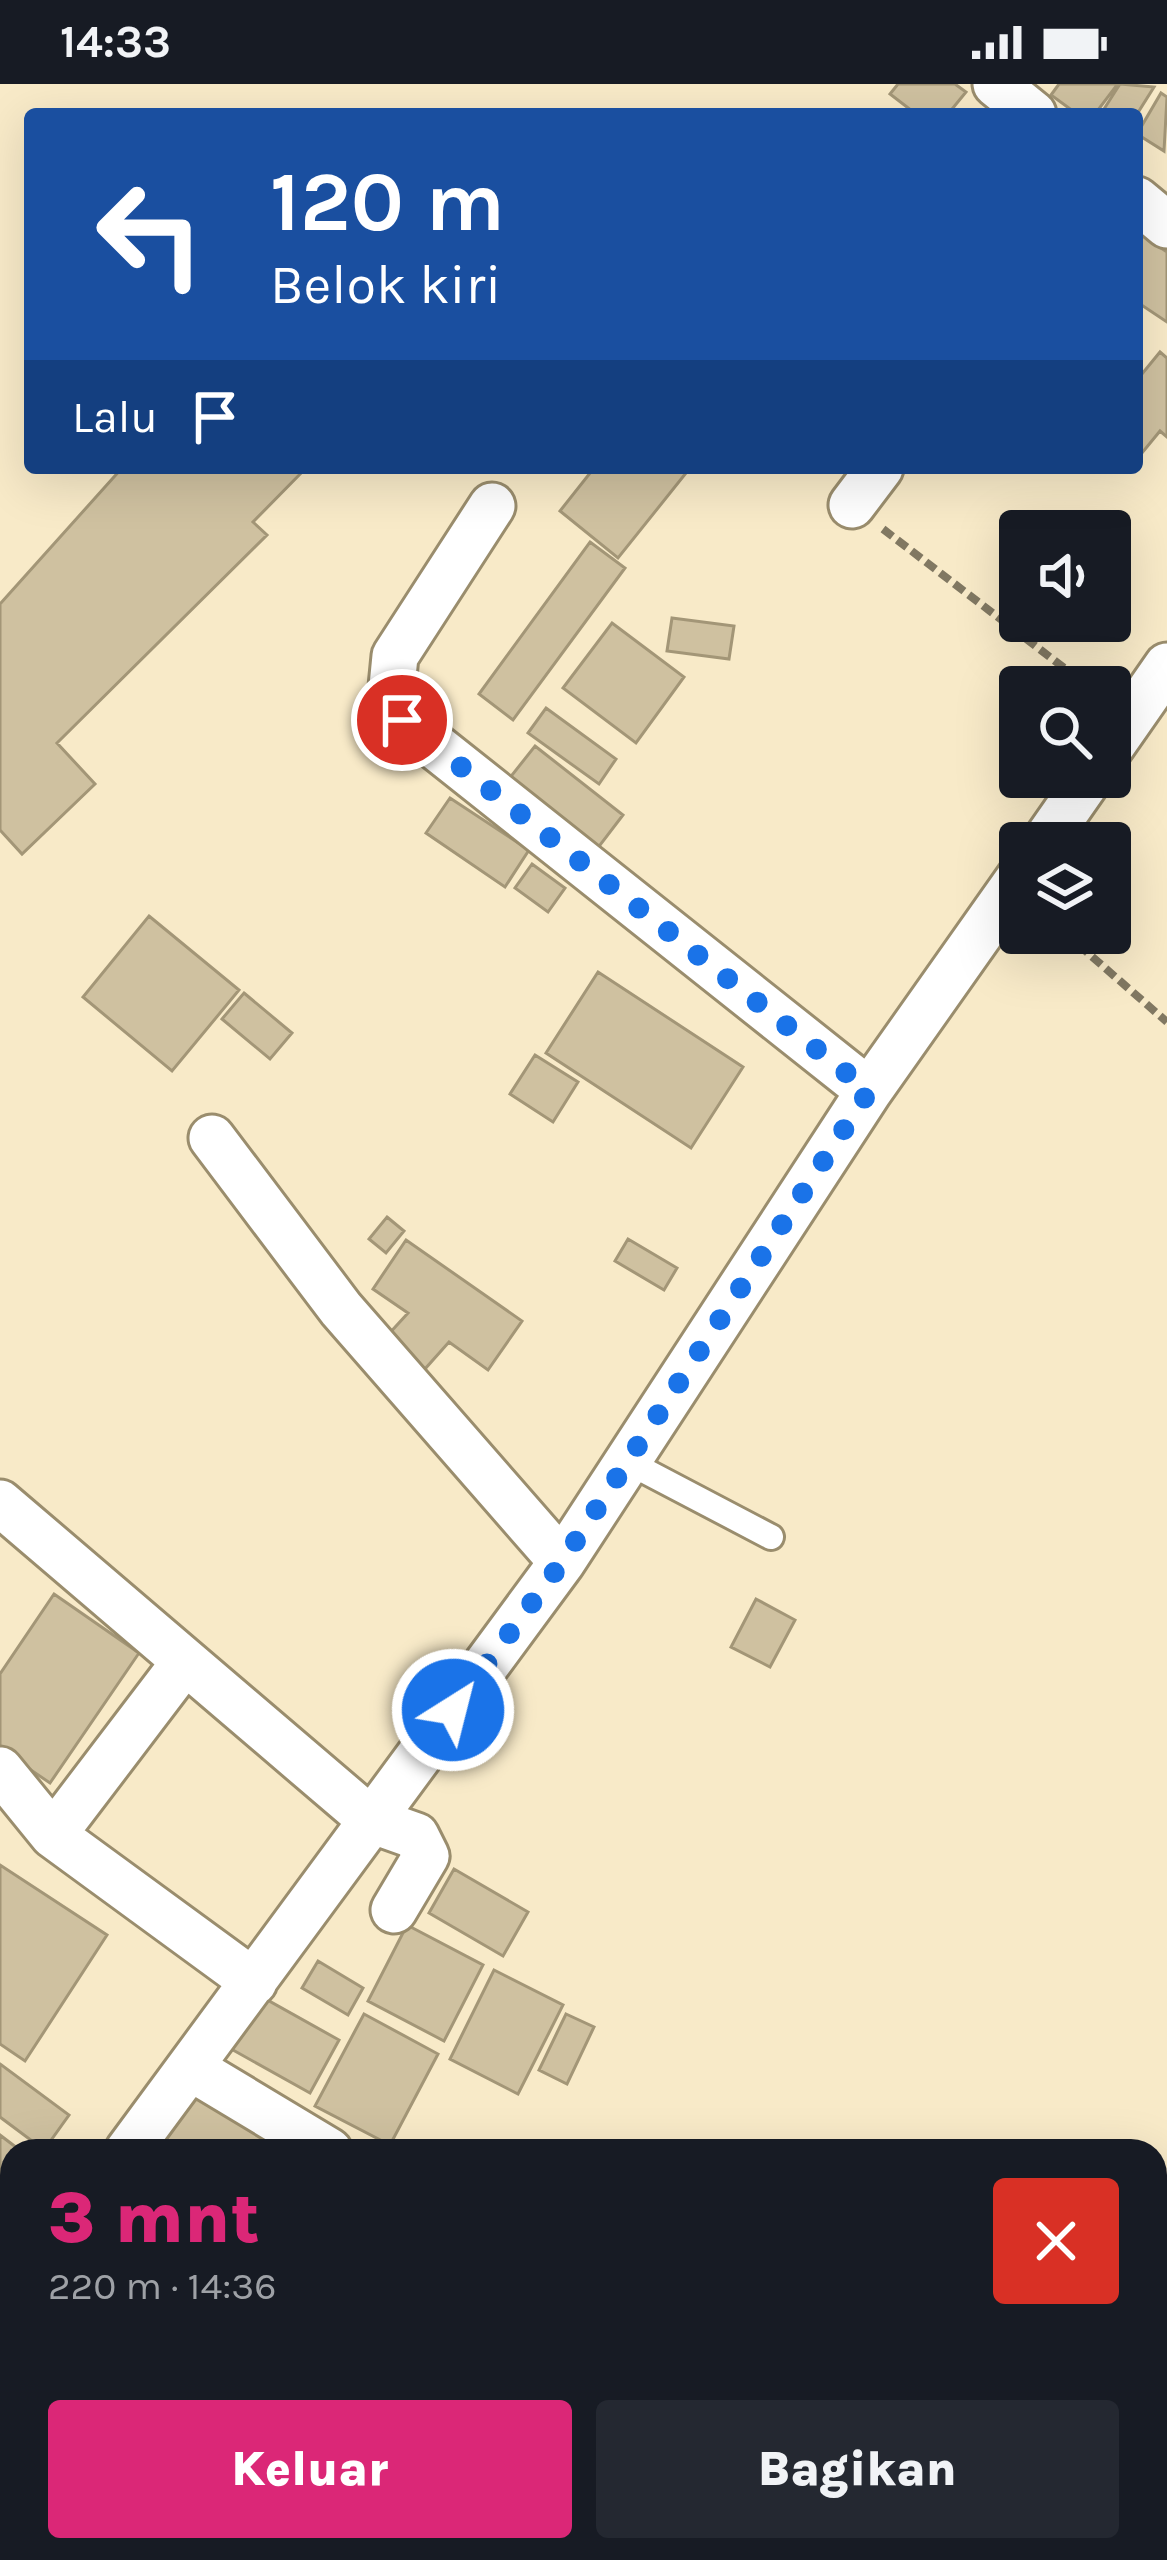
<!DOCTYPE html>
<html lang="id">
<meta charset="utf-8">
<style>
body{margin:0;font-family:Karla,sans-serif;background:#242831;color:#f1f3f6;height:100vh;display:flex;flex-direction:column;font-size:45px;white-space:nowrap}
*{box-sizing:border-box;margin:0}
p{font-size:39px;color:#9ea1a6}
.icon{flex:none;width:66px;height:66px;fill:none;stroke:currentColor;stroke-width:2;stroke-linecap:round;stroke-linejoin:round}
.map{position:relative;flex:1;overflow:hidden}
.side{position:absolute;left:0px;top:2055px;width:1167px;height:423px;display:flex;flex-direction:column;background:#171b24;border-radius:36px 36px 0 0;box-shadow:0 12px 48px #0002}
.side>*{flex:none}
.banner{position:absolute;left:24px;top:24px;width:1119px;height:366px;border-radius:12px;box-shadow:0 12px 48px #0002;background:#1a4fa0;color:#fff;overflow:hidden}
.tools{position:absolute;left:999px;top:426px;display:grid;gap:24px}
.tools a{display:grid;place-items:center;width:132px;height:132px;border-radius:12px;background:#171b24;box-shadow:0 12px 48px #0002;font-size:60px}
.pin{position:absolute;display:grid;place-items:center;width:102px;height:102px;color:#fff;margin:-51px;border:6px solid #fff;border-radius:50%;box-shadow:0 3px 12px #0007}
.me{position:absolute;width:132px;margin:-66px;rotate:36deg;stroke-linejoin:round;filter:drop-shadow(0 0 9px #0008)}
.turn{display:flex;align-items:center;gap:42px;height:252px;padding:0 48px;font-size:54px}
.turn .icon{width:156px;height:156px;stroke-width:2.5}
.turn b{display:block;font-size:84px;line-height:102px}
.then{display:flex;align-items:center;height:114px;padding:0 48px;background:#0003;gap:24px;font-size:45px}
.round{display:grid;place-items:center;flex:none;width:126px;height:126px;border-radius:12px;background:#242831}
.head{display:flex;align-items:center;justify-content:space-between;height:204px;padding:0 48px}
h1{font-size:72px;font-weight:800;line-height:90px;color:#db2777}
.cta{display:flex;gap:24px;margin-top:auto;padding:24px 48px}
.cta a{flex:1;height:138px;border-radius:12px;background:#db2777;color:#fff;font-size:48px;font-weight:800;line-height:138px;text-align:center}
.cta a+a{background:#242831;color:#f1f3f6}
.status{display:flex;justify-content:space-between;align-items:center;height:84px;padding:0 60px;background:#171b24;direction:ltr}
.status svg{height:33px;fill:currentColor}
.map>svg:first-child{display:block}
.building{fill:#cfc1a0;stroke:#a39677;stroke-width:3}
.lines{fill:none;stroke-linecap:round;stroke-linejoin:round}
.service-casing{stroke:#9a8d6d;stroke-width:30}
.minor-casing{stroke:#9a8d6d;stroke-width:51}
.path{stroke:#817862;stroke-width:8;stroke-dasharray:12 6;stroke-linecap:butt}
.service{stroke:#fff;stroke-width:24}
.minor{stroke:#fff;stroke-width:45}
.route{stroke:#1a73e8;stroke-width:21;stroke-dasharray:0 37.8}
</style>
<div class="status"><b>14:33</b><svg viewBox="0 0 49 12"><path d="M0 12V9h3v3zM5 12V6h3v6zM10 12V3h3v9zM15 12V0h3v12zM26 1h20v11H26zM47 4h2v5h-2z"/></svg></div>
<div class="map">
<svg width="1167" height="2476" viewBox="0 0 1167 2476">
<rect width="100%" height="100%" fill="#f8eac8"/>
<!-- building -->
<path class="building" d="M898 0H955L966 8 948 30H916L890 10Z
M1059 0H1116L1117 1 1095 30H1077L1051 11Z
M1120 0 1154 3 1137 30 1104 25Z
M1161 9 1167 13 1164 67 1137 50Z
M1137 148 1167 168V238L1137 218Z
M1160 268 1167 274V353L1160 347 1142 369 1137 365V296Z
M122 384H306L253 438 267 451 57 659 95 700 22 770 0 746V520Z
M594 384H690L618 474 560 427Z
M590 458 625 484 513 636 479 610Z
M672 534 734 542 729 575 667 567Z
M612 539 684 593 636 659 563 604Z
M546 624 616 675 599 700 528 649Z
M535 662 623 731 594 769 505 700Z
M450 714 529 766 505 803 426 749Z
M532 780 565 804 548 828 515 804Z
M149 832 239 906 172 987 83 913Z
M598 888 743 983 691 1064 546 969Z
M244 909 292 949 270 975 222 935Z
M535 971 578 998 553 1038 510 1010Z
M387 1133 404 1147 386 1169 369 1155Z
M628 1155 677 1184 664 1206 615 1177Z
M406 1156 522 1237 488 1286 449 1258 424 1286 387 1252 408 1229 373 1205Z
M54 1510 139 1569 50 1699 0 1665V1590Z
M756 1515 795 1536 770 1583 731 1563Z
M0 1781 107 1851 25 1977 0 1960Z
M454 1785 528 1828 503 1872 429 1829Z
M407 1841 483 1881 444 1957 368 1917Z
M318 1877 363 1904 348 1931 302 1904Z
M494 1886 563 1921 518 2010 450 1975Z
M253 1908 339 1956 310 2009 224 1961Z
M364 1930 438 1970 390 2061 315 2022Z
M566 1930 594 1943 567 2000 539 1986Z
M0 1980 69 2031 44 2066 0 2033Z
M201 1991 292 2057 285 2067H147Z
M0 2051 21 2067H12V2122L0 2137Z
M391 2466H451L458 2470 452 2476H403Z
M559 2466H588L598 2476H549Z"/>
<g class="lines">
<defs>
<path id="service" d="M628 1378 771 1453"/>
<path id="minor" d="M996 0 1033 30
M1137 116 1167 141
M852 421 880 384
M492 422 395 572 391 613 402 636 869 1007
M1110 664 1167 582
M1044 759 1090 693
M212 1054 341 1225 562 1478
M0 1419 371 1736 416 1752 426 1772 394 1826
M0 1686 53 1751 254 1898
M53 1751 183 1580
M191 1984 329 2067
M128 2067 562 1478 869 1007 1020 793
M0 2235 12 2219
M0 2303 12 2313
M193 2466 205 2476
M308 2476 316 2466"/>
</defs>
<!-- service casing -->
<use href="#service" class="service-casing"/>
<!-- minor casing -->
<use href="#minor" class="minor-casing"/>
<!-- path -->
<path class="path" d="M883 445 1089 603
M1065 849 1167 938"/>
<!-- service -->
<use href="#service" class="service"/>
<!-- minor -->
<use href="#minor" class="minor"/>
</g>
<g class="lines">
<!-- route -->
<path class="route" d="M402 636 869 1007 562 1478 453 1626"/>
</g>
</svg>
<div class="tools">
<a><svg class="icon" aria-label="sound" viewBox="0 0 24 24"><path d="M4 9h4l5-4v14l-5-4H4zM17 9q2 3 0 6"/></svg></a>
<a><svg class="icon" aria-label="search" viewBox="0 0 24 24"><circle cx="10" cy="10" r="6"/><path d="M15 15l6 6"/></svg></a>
<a><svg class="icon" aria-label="layers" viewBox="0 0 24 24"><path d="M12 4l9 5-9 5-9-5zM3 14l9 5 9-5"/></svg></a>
</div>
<div class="pin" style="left:402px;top:636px;background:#d93025"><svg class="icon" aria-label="arrive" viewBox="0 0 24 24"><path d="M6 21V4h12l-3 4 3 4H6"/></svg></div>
<svg class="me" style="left:453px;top:1626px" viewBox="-20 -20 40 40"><circle r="17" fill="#1a73e8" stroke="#fff" stroke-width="3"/><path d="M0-11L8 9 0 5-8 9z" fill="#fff"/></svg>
<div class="banner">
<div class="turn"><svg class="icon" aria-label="left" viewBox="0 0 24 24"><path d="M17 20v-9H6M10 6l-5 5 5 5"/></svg><div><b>120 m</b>Belok kiri</div></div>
<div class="then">Lalu<svg class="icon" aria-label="arrive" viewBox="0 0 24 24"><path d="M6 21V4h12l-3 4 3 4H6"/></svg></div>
</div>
<section class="side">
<div class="head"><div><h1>3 mnt</h1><p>220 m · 14:36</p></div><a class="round" style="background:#d93025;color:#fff"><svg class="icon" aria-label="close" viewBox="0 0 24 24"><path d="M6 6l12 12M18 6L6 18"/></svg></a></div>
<div class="cta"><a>Keluar</a><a>Bagikan</a></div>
</section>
</div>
